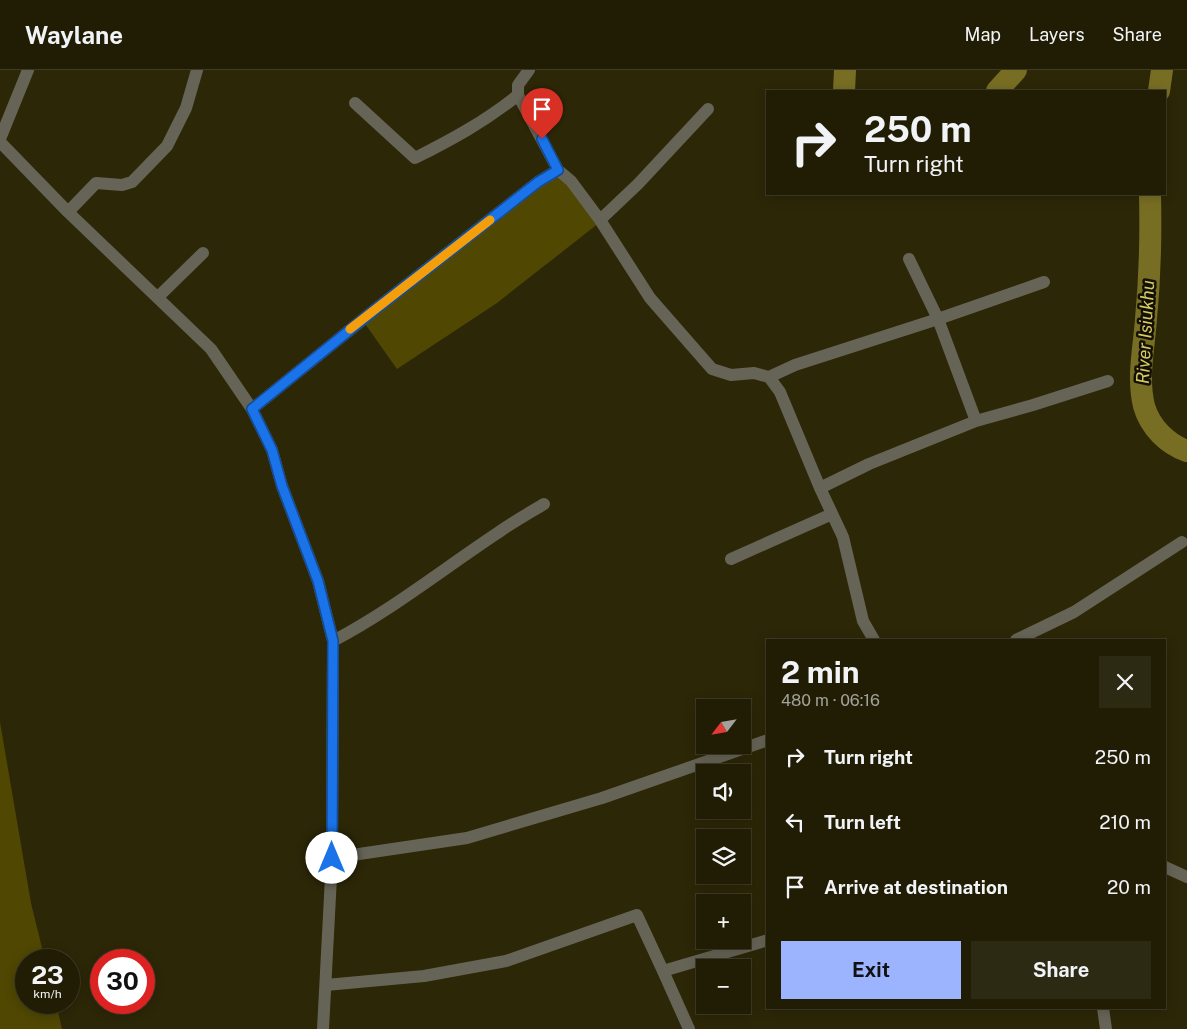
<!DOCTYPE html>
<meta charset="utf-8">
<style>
body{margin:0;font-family:"Public Sans",sans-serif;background:#2d2a13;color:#f1f3f6;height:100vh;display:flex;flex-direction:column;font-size:19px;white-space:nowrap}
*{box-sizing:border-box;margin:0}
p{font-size:16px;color:#a2a29a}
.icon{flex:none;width:28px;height:28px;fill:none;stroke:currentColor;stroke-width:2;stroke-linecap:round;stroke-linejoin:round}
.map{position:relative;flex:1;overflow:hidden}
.panel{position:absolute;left:766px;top:569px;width:400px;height:370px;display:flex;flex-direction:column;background:#211d05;border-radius:0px;box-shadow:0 2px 12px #0003,0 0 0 1px #3e3b27}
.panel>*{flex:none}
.top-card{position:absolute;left:766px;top:20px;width:400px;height:105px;border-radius:0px;box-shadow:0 2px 12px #0003,0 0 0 1px #3e3b27;background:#211d05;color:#f1f3f6;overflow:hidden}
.needle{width:32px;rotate:239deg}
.buttons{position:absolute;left:696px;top:629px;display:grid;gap:10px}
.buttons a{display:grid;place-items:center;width:55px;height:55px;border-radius:0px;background:#211d05;box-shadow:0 2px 12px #0003,0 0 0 1px #3e3b27;font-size:25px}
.speed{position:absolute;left:15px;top:879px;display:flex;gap:10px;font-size:25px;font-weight:700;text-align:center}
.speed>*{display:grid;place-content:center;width:65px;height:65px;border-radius:50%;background:#211d05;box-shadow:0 2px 12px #0003,0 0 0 1px #3e3b27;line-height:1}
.speed small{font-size:12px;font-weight:400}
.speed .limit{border:8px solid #d22;background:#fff;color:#111}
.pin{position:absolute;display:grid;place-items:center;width:42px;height:42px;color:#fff;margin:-51px -21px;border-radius:50% 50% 50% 0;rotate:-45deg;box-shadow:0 0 5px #0007}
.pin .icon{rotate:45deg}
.me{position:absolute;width:55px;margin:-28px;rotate:0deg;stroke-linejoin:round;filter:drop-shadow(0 0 4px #0008)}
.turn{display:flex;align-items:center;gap:18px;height:105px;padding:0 15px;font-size:22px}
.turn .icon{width:65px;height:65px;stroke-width:2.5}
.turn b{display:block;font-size:35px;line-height:42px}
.round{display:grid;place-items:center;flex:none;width:52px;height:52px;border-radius:0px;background:#2d2a13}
.head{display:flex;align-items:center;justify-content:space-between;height:85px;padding:0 15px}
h1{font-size:30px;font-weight:700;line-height:38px}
.primary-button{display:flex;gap:10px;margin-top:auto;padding:10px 15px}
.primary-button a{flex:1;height:58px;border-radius:0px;background:#9cb4fd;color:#111;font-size:20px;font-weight:700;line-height:58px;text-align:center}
.primary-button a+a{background:#2d2a13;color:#f1f3f6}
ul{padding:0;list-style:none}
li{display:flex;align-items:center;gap:15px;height:65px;padding:0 15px}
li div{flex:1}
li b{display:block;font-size:19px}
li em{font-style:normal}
header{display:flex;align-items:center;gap:30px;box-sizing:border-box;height:70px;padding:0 25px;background:#211d05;border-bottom:1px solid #3e3b27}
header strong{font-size:24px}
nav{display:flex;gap:28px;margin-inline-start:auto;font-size:18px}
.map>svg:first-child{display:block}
.green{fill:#4f4702}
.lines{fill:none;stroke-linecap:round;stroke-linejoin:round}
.river{stroke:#786e23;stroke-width:22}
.minor{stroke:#666456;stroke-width:12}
.route-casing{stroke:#114b97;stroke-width:12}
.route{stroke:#1a73e8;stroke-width:9}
.slow{stroke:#f59e0b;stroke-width:9}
.labels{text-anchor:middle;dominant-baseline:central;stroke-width:5;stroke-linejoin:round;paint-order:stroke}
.water-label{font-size:18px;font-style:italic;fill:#d8ca63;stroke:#121004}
</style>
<header>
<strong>Waylane</strong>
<nav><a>Map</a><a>Layers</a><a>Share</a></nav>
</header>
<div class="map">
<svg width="1187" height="959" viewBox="0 0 1187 959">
<rect width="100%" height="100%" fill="#2c2707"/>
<!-- green -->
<path class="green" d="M558 101 599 153 497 233 397 299 363 251Z
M0 652 31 833 45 890H26V932L56 933 62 959H0Z"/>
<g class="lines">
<!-- river -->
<path class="river" d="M844 21 845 0
M997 21 1016 0
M1159 21 1162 0
M1150 124C1151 166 1150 207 1146 249 1144 278 1137 307 1144 336 1150 357 1167 374 1187 381"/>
<!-- minor -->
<path class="minor" d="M529 0 518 15V25L558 100
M355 33 415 88C451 70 486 51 518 25
M0 69 28 0
M0 72 68 142 211 279 252 339 272 380 282 416 318 511 333 571 332 788 323 959
M68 142 96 113 122 115 132 112 167 76 186 38 197 0
M600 150 638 114 708 39
M909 189 938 249 976 351
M158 227 203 183
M769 307 795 295 938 249 1044 212
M252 339 377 238 538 112 558 100 571 111 600 150 650 228 712 299 731 305 754 303 769 307 780 322 820 418 843 467 863 551 874 570
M820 418 869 394 976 351 1033 335 1108 311
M731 489 832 444
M1016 570 1074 542 1182 472
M333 571C392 540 443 499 499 462 513 452 529 443 544 434
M332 788 467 768 602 728 768 670
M1165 797 1187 807
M326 915 424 906 506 891 637 845 663 901
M1103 938 1106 959
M689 959 663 901 768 870"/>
</g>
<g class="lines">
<defs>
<path id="route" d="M332 788 333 571 318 511 282 416 272 380 252 339 377 238 538 112 558 100 542 69"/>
</defs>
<!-- route casing -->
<use href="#route" class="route-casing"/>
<!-- route -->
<use href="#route" class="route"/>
<!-- slow -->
<path class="slow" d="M350 259 490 150"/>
</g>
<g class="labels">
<!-- water labels -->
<g class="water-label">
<text transform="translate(1145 262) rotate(-87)">River Isiukhu</text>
</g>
</g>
</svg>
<div class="buttons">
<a><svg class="needle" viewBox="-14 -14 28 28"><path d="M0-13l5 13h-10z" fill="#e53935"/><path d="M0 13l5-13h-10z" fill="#a2a29a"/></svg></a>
<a><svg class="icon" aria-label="sound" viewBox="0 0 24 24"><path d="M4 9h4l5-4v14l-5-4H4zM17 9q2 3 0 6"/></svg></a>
<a><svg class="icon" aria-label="layers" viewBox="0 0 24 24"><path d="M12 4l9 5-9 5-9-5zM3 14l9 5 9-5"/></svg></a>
<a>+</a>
<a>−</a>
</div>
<div class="speed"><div>23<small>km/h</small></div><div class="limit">30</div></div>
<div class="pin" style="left:542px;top:69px;background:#d93025"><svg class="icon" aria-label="arrive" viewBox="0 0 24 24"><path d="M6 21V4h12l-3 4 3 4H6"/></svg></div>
<svg class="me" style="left:332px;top:788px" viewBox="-20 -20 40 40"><circle r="19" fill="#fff"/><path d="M0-13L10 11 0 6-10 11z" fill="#1a73e8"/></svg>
<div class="top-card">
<div class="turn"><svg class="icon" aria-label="right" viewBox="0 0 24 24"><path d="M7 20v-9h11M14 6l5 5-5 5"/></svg><div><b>250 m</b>Turn right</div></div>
</div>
<section class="panel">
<div class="head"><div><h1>2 min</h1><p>480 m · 06:16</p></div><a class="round"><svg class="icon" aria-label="close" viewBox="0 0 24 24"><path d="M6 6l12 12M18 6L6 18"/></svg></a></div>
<ul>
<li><svg class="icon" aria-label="right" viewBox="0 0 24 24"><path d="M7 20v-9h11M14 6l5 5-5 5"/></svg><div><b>Turn right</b></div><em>250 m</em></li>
<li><svg class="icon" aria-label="left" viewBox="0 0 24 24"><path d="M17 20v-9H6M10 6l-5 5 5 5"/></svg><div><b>Turn left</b></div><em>210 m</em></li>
<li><svg class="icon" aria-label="arrive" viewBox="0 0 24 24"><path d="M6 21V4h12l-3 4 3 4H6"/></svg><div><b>Arrive at destination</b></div><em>20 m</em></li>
</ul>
<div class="primary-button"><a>Exit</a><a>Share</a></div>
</section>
</div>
